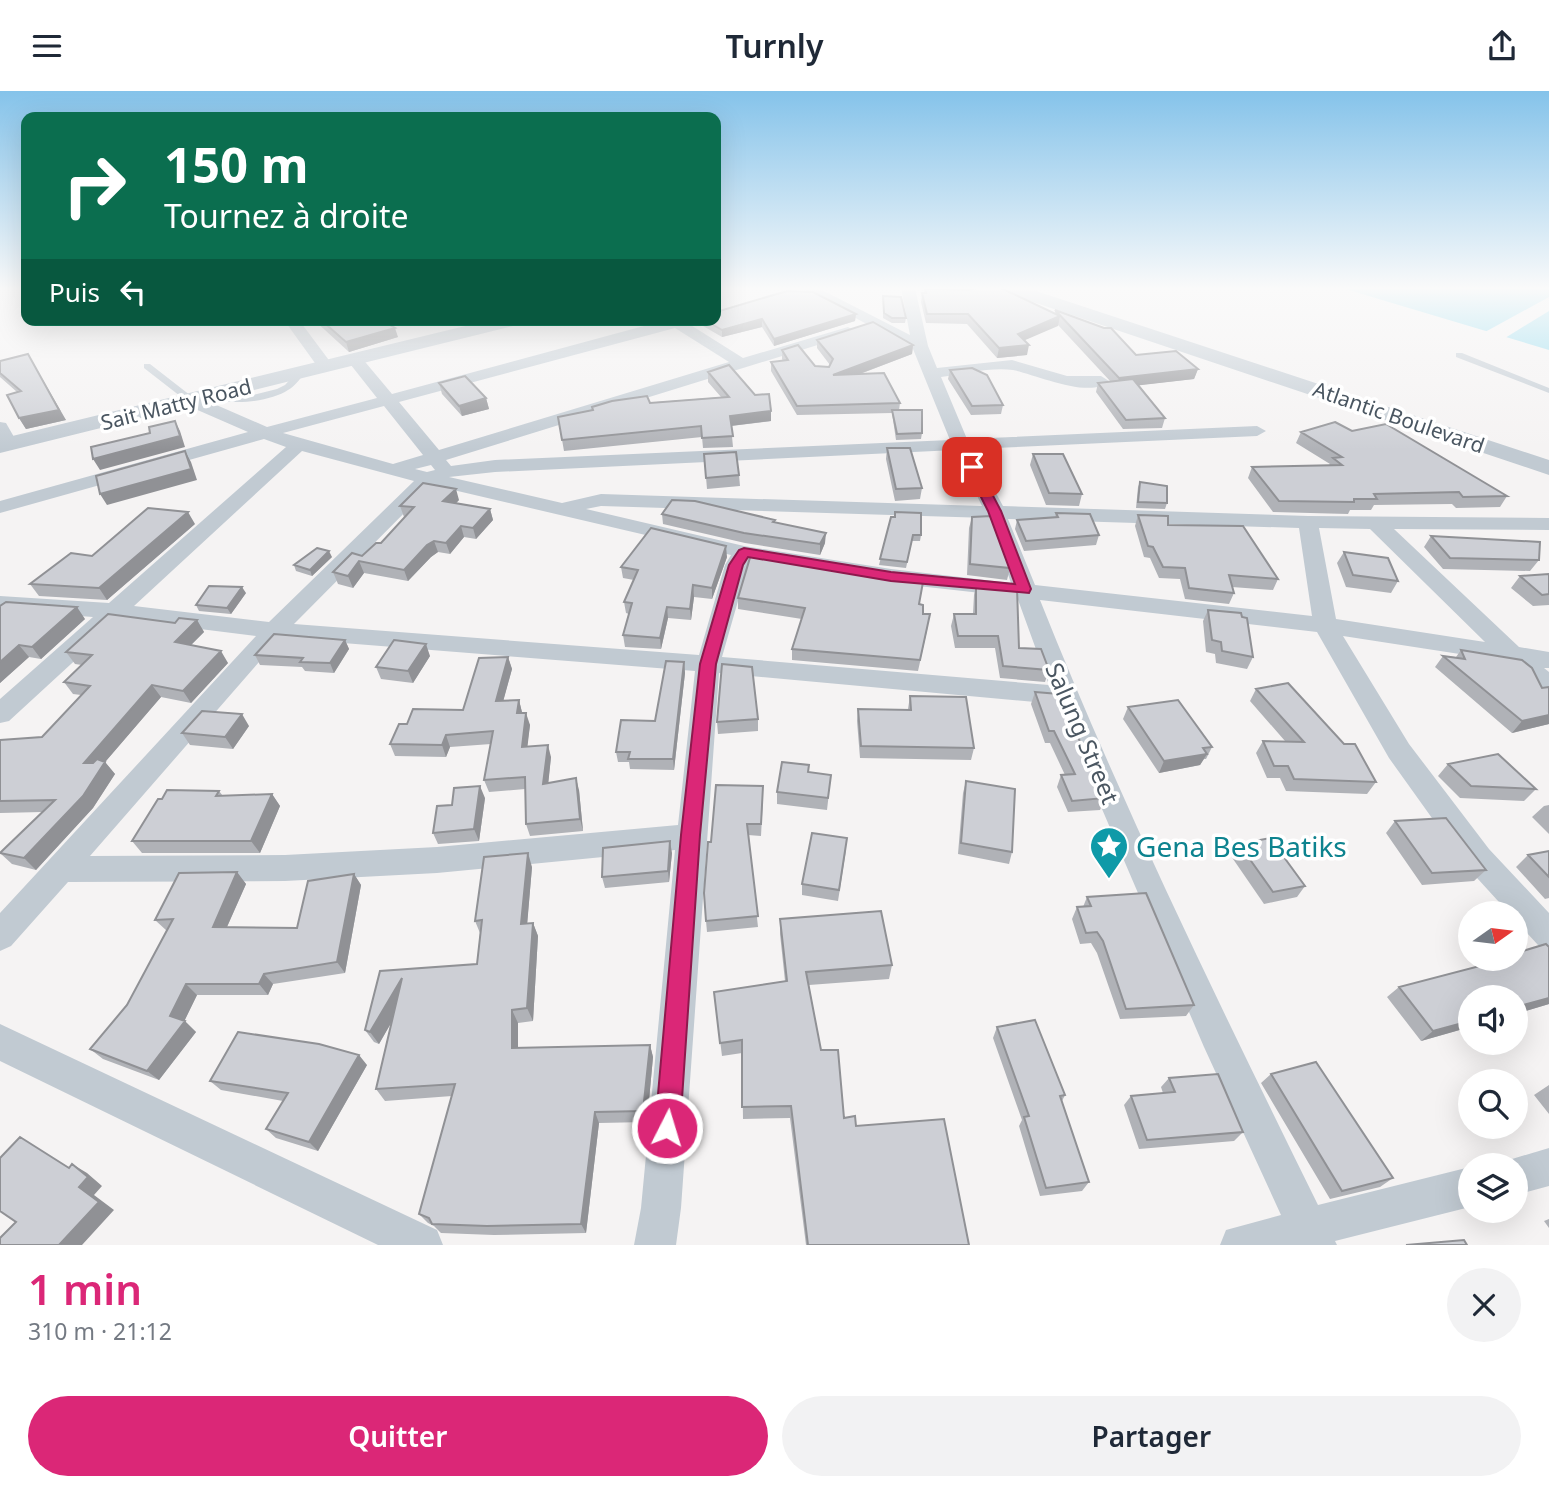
<!DOCTYPE html>
<html lang="fr">
<meta charset="utf-8">
<style>
body{margin:0;font-family:"Noto Sans",sans-serif;background:#f2f2f3;color:#1f2937;height:100vh;display:flex;flex-direction:column;font-size:26px;white-space:nowrap}
*{box-sizing:border-box;margin:0}
p{font-size:23px;color:#747a83}
.icon{flex:none;width:38px;height:38px;fill:none;stroke:currentColor;stroke-width:2;stroke-linecap:round;stroke-linejoin:round}
.map{position:relative;height:1154px;overflow:hidden}
.sheet{display:flex;flex-direction:column;background:#fff;flex:1}
.sheet>*{flex:none}
.guide{position:absolute;left:21px;top:21px;width:700px;height:214px;border-radius:14px;box-shadow:0 7px 28px #0002;background:#0b6e4f;color:#fff;overflow:hidden}
.needle{width:46px;rotate:76deg}
.fabs{position:absolute;left:1458px;top:810px;display:grid;gap:14px}
.fabs a{display:grid;place-items:center;width:70px;height:70px;border-radius:50%;background:#fff;box-shadow:0 7px 28px #0002;font-size:35px}
.pin{position:absolute;display:grid;place-items:center;width:60px;height:60px;color:#fff;margin:-30px;border-radius:14px;box-shadow:0 4px 10px #0006}
.me{position:absolute;width:77px;margin:-38px;rotate:5deg;stroke-linejoin:round;filter:drop-shadow(0 0 5px #0008)}
.turn{display:flex;align-items:center;gap:24px;height:147px;padding:0 28px;font-size:32px}
.turn .icon{width:91px;height:91px;stroke-width:2.5}
.turn b{display:block;font-size:49px;line-height:60px}
.then{display:flex;align-items:center;height:66px;padding:0 28px;background:#0003;gap:14px;font-size:26px}
.round{display:grid;place-items:center;flex:none;width:74px;height:74px;border-radius:37px;background:#f2f2f3}
.summary{display:flex;align-items:center;justify-content:space-between;height:119px;padding:0 28px}
h1{font-size:42px;font-weight:600;line-height:52px;color:#db2777}
.cta{display:flex;gap:14px;margin-top:auto;padding:14px 28px}
.cta a{flex:1;height:80px;border-radius:42px;background:#db2777;color:#fff;font-size:28px;font-weight:600;line-height:80px;text-align:center}
.cta a+a{background:#f2f2f3;color:#1f2937}
header{display:flex;justify-content:space-between;align-items:center;height:91px;padding:0 28px;background:#fff;font-size:32px;font-weight:600}
.map>svg:first-child{display:block}
.water{fill:#90daee}
.pier{fill:#f5f3f3}
.lines{fill:none;stroke-linecap:round;stroke-linejoin:round}
.service{fill:#c1cad2;fill-rule:evenodd}
.minor{fill:#c1cad2;fill-rule:evenodd}
.tertiary{fill:#c1cad2;fill-rule:evenodd}
.wall{fill:#b0b2b7}
.shaded-wall{fill:#909195}
.building{fill:#cdcfd5;stroke:#909195;stroke-width:2}
.route{fill:#db2777;stroke:#8e194d;stroke-width:2}
.labels{text-anchor:middle;dominant-baseline:central;stroke-width:7;stroke-linejoin:round;paint-order:stroke}
.far-street-label{font-size:21px;fill:#4a5661;stroke:#fff}
.street-label{font-size:24px;fill:#4a5661;stroke:#fff}
.near-culture-label{font-size:28px;fill:#0d838f;stroke:#fff;text-anchor:start}
</style>
<header><svg class="icon" aria-label="menu" viewBox="0 0 24 24"><path d="M4 6h16M4 12h16M4 18h16"/></svg>Turnly<svg class="icon" aria-label="share" viewBox="0 0 24 24"><path d="M12 15V3M7 8l5-5 5 5M5 13v7h14v-7"/></svg></header>
<div class="map">
<svg width="1549" height="1154" viewBox="0 0 1549 1154">
<rect width="100%" height="100%" fill="#f5f3f3"/>
<!-- water -->
<path class="water" d="M1342 197H1549V259Z"/>
<!-- pier -->
<path class="pier" d="M1549 206V220L1505 247 1485 241Z"/>
<g class="lines">
<!-- service -->
<path class="service" d="M1456 262H1462L1549 297V302L1456 266Z
M144 273H150L195 308V312H189L144 277Z
M297 281 304 283C299 289 295 295 288 299 270 311 227 316 208 305L212 303 241 307 277 298 285 294Z"/>
<!-- minor -->
<path class="minor" d="M800 197H818L910 244 901 197H915L928 255 937 277 1012 269 1067 285H1101L1109 290C1091 309 1035 283 1013 279 991 276 963 283 941 286L967 348 1257 335 1266 340 1257 345 972 358 1003 415 1308 425 1549 427V439L1394 438 1519 556 1549 561V577H1544L1549 581V603L1540 600 1505 570 1343 545 1409 653 1489 758 1549 822V859L1538 854 1516 830V822H1509L1467 776 1389 667 1317 541 1040 509C1122 715 1220 915 1318 1114L1470 1076V1116L1335 1150 1337 1154H1220L1226 1139 1281 1124 1204 956 1057 613 719 582 681 1117 676 1154H634L641 1117 675 759 437 782 285 790 68 791 11 855 0 860V822L256 545 120 528 9 630 0 632V608L93 526 0 519V505L109 512 286 356 264 348 0 422V410L248 341 186 314 184 310 186 306H198L267 336 377 307 347 269 349 266H361L392 303 666 229H695L689 233 743 267 848 236 855 240 853 243 446 369 451 375 495 369 950 349 913 258ZM675 237 729 271 439 359 399 311ZM384 315 423 364 393 373 283 342ZM955 359 982 415 601 403 562 412 449 386 495 381ZM302 360 414 390 269 531 134 515ZM431 374 435 379 427 381 415 378ZM432 394 731 464 725 474 699 564 294 533ZM601 415 988 427 1011 492 891 478 744 455 586 418ZM1008 428 1299 437 1312 525 1035 494ZM1319 437 1370 438 1485 551 1336 528ZM750 468 891 492 1017 506 1049 594 722 566ZM280 547 695 580 678 734 437 756 285 764 90 765Z
M284 229H299L334 276 332 279H320Z
M0 331 6 332 18 353 15 357 9 358 0 353Z
M0 933 437 1139 443 1154H378L0 970Z
M1549 1057V1095L1516 1104V1074H1501L1502 1071Z"/>
<!-- tertiary -->
<path class="tertiary" d="M1001 197H1027L1549 369V384L1003 201Z
M490 229H523L521 233 0 362V348Z"/>
</g>
<!-- wall -->
<path class="wall" d="M925 198 1055 223V219L1136 264 1198 278 1194 288 1139 294 1165 327 1162 337 1123 338 1096 301 1098 292 1110 290 1058 234 1024 249 1027 264 997 267 967 233 926 232 921 211 922 202H925Z
M883 205 906 227 905 232H892L883 227Z
M856 223 855 230 774 255 762 236 722 246 698 232 697 229Z
M314 229H402L388 233 398 246 349 261Z
M817 249 913 254 912 263 860 283 900 312 899 319 922 342 921 348 896 349 892 322 797 324 771 280V271L783 270 782 268V259L815 275 829 276 830 274 817 257Z
M0 270 66 329 26 338 19 327 17 301 0 286Z
M950 279 1003 314 1001 323 971 324 948 288Z
M708 281 755 304 771 320V330L731 335 733 356 703 357 702 346 564 360 558 326 593 319 592 316 721 306 708 291Z
M439 292 486 307 489 318 462 325 442 303Z
M1352 340 1507 405 1500 416 1456 417 1452 413 1374 414 1371 419H1350L1348 423 1273 421 1248 387 1252 376 1329 374 1330 373 1296 352 1301 341Z
M887 357 922 397 920 408 895 410 886 368Z
M704 363 739 384 740 395 707 398Z
M1033 363 1082 403 1079 415 1046 414 1030 374Z
M1140 391 1167 412 1165 418 1136 417 1138 396Z
M459 409 456 412 490 418 493 429 476 448 464 446 450 463 438 461 431 466 408 490 364 482 353 497 338 493 333 481 362 465 381 452 405 426H404L400 415Z
M1056 422 1099 444 1096 454 1024 460 1015 438 1017 429 1055 426Z
M662 423 775 432 825 452 820 464 745 452 663 433Z
M1138 424 1168 434 1278 488 1273 499 1232 496 1234 502 1229 513 1185 508 1180 488 1159 487 1150 467 1144 466 1135 435Z
M891 426 921 444 920 450H912L906 477 879 474Z
M972 426 1010 477 1007 489 967 484 969 437Z
M195 433 107 509 39 505 30 493 92 465Z
M1431 445 1539 469 1530 480 1443 478 1424 456Z
M1344 461 1398 490 1391 502 1346 496 1337 472Z
M332 466 312 485 296 480 294 474Z
M727 466 712 508 694 506 691 529 668 527 661 558 625 556 623 544 629 523 626 522 624 511 634 489 623 487 621 476Z
M812 473 837 480 903 488 920 513 928 535 918 580 792 569V558L802 528 738 518V507Z
M1549 483V514L1533 515 1511 497 1520 485Z
M976 492 1019 557 1049 579 1045 591 1000 587 995 557H955L951 535 954 523H973L974 504Z
M246 502 231 523 199 520 196 514Z
M0 515 85 528 41 568 29 566 0 592Z
M1208 519 1253 566 1247 578 1216 572 1215 563 1206 561 1203 530Z
M197 529 204 541 191 554 228 572 191 612 161 606 105 671 115 683 93 717 36 779 12 773 0 762 42 721 0 722V649L42 646 81 604 73 603 64 591 82 574 75 573 66 561 175 532Z
M345 549 349 558 334 582 305 580 302 576 260 574 255 564Z
M1461 559 1542 597 1549 633 1512 642 1435 576 1443 565 1456 566Z
M430 565 413 592 381 588 376 576Z
M508 566 512 578 503 610 519 609 522 622 530 634 527 655 551 666 548 692 579 699 583 740 530 745 526 733 525 698 489 701 484 689 491 653 450 656 446 666 395 665 390 653 463 619Z
M684 571 685 582 674 679 630 678 629 671H618L616 661 655 630Z
M1256 598 1376 691 1367 703 1286 700 1280 687H1267L1256 662 1263 650H1285L1250 610Z
M1035 601 1105 707 1100 719 1068 721 1057 696 1061 684H1065L1050 652H1045L1031 613Z
M910 605 974 657 971 669 860 667 857 630 858 618H908Z
M1128 616 1212 656 1206 668H1204L1200 674 1159 682 1123 628Z
M758 628V640L718 643 717 631Z
M249 635 233 658 190 654 182 642Z
M1448 673 1536 698 1524 710 1460 707 1438 685Z
M808 681 831 684 827 719 777 713V701Z
M966 690 1012 761 1009 773 958 763 963 702Z
M219 700 223 705 272 703 280 715 260 762H142L132 750Z
M485 707 479 750 438 753 433 742 452 714Z
M763 707 761 745 748 744 758 836 707 841 706 830 711 751Z
M1549 714V743L1532 726 1544 715Z
M1395 730 1486 779 1474 790 1422 794 1386 742Z
M1239 753 1305 795 1297 806 1264 813 1231 765Z
M846 759 838 810 802 804V793Z
M1549 760V807L1545 808 1516 776 1528 764Z
M672 762 669 791 605 797 602 786Z
M532 776 527 833 533 832 538 845 533 930 518 932V957L650 954 653 966 647 1031 599 1032 586 1142 494 1144 441 1142 434 1135 428 1132 419 1123 452 1005 385 1010 376 998 391 932 379 953 374 951 365 939 477 873 480 842 475 830Z
M237 781 246 793 227 836 297 837 354 783 361 794 345 882 273 893 268 904H197L184 930 196 941 159 989 103 968 90 958 127 914 167 840 155 829Z
M1087 806 1194 914 1186 925 1120 928 1097 862 1091 852 1080 853 1072 828 1077 816H1083Z
M780 828 892 874 889 888 809 894 821 959 844 1027 856 1035 969 1154H806L790 1027 743 1028 742 962 722 965 714 901 785 890 780 843Z
M1549 856V913L1516 923 1470 906V936L1421 950 1387 906 1399 896 1491 872 1496 868H1516Z
M997 936 1065 1004 1062 1010 1089 1091 1082 1100 1040 1105 1019 1035 1022 1029 993 947Z
M367 974 318 1060 276 1047 266 1038 283 1010 221 999 210 990Z
M1271 983 1393 1087 1380 1096 1330 1108 1261 992Z
M1169 987 1243 1041 1234 1050 1139 1058 1124 1014 1131 1005 1163 1002 1161 996Z
M1549 994V1023L1534 1004Z
M1549 1128V1137L1544 1130Z"/>
<!-- shaded-wall -->
<path class="shaded-wall" d="M856 223 855 230 774 255V248Z
M1060 225 1058 235 1016 253 1018 243Z
M762 228V236L722 246V239Z
M377 229H402L379 236Z
M395 237 398 246 349 261 346 251Z
M913 254 912 263 833 293V284Z
M1029 254 1027 264 997 267 999 257Z
M28 263 66 329 26 338 19 327Z
M1198 278 1194 288 1116 297 1119 287Z
M486 307 489 318 462 325 459 315Z
M771 320V330L730 335V325Z
M175 330 180 340 185 356 100 379 93 368Z
M185 360 191 371 197 389 107 414 100 403Z
M456 398 459 409 447 421 443 410Z
M490 418 493 429 476 448 473 437Z
M188 421 195 433 107 509 99 497Z
M461 435 464 446 450 463 446 452Z
M826 442 825 452 820 464V453Z
M434 450 438 461 431 466 408 490 404 479 427 454Z
M726 455 727 466 712 508V497Z
M329 460 332 466 312 485 310 479Z
M359 470 364 482 353 497 348 485Z
M693 494 694 506 691 529 690 518Z
M242 496 246 502 231 523 227 517Z
M77 516 85 528 41 568 32 556Z
M667 516 668 527 661 558 660 547Z
M197 529 204 541 182 563 175 551Z
M345 549 349 558 334 582 330 572Z
M426 553 430 565 413 592 408 580Z
M19 554 29 566 0 592V571Z
M221 560 228 572 191 612 183 600Z
M508 566 512 578 500 622 496 610Z
M684 571 685 582 674 679 673 668Z
M152 594 161 606 94 684 84 672Z
M519 609 522 621 521 634 517 622Z
M526 622 530 634 526 668 522 656Z
M242 623 249 635 233 658 225 646Z
M1549 624V633L1512 642 1522 630Z
M446 644 450 656 446 666 442 654Z
M548 654 551 666 547 705 543 693Z
M1207 663 1200 674 1159 682 1164 670Z
M105 671 115 683 93 717 36 779 24 767Z
M576 687 579 699 583 740 580 728Z
M480 695 485 707 479 750 474 738Z
M272 703 280 715 260 762 251 750Z
M670 750 672 762 669 791 668 780Z
M528 762 532 776 526 847 521 833Z
M237 781 246 793 222 847 213 836Z
M354 783 361 794 345 882 337 871Z
M533 832 538 845 533 930 527 917Z
M264 883 273 893 268 904 259 893Z
M402 887 410 899 379 953 370 941Z
M186 893 197 904 182 935 185 930 196 941 159 989 147 980 170 925Z
M1549 907V913L1516 923V916Z
M512 919 518 932V969L512 957Z
M1470 930V936L1421 950 1433 940Z
M650 954 653 966 647 1031 643 1020Z
M359 964 367 974 318 1060 309 1051Z
M595 1021 599 1032 586 1142 581 1133Z
M72 1073 87 1082 102 1095 94 1104 114 1119 82 1154H59L79 1096Z"/>
<!-- building -->
<path class="building" d="M978 197H1001L1060 225 1018 243 1029 254 999 257 968 223H927L922 202H926L925 198 968 199Z
M787 200 813 201 856 223 774 248 762 228 722 239 705 229H716V221Z
M883 205 901 206 906 227H892L884 222Z
M1055 219 1104 237H1111L1136 264 1176 260 1198 278 1119 287Z
M321 229H381L395 237 346 251Z
M873 231 913 254 833 284 884 282 900 312 797 315 771 271 788 269 782 259 798 254 815 275 829 276 833 268 817 249Z
M28 263 59 319 19 327 7 304 21 300 0 282V270Z
M729 274 755 304 769 303 771 320 730 325 733 345 702 347 701 335 562 349 558 326 593 319 592 316 612 310 647 305 650 312 729 306 708 281Z
M972 277 987 284 1003 314 972 315 950 279Z
M465 285 486 307 459 315 439 292Z
M1133 288 1165 327 1126 329 1098 292Z
M892 319H922V342L897 343Z
M175 330 180 345 93 368 91 356 150 342 149 336Z
M1335 331 1352 340 1386 333 1507 405 1463 406 1459 401 1374 403 1377 408H1354V411L1279 410 1252 376 1342 374 1333 367 1342 366 1301 341Z
M887 357H910L922 397 896 398Z
M185 360 191 378 100 403 96 385Z
M736 361 739 384 706 387 704 363Z
M1033 363H1063L1082 403 1049 402Z
M1140 391 1167 395V412L1138 411Z
M423 392 456 398 443 410 490 418 473 437 461 435 446 452 434 450 427 454 404 479 359 470 348 485 333 481 352 462 362 465 376 452H381L414 416 400 415Z
M672 409 695 410 775 429 773 431 826 442 820 453 744 442 662 423Z
M148 417 188 421 99 497 30 493 71 462 92 465Z
M895 421 921 422V444H913L907 471 880 468 891 426H895Z
M1056 422 1090 423 1099 444 1026 450 1017 429 1058 426Z
M1138 424 1168 425V434L1243 435 1278 488 1229 484 1234 502 1189 497 1185 477 1163 476 1153 456 1148 455Z
M991 425 1010 477 970 473 972 426Z
M651 437 726 455 712 497 693 494 690 518 667 516 660 547 623 544 632 512 624 511 638 479 621 476Z
M1431 445 1540 451 1539 469 1450 467Z
M317 457 329 460 310 479 294 474Z
M752 460 812 470 810 473 837 480 876 481 904 485 903 488 923 491 919 513 923 514V523H930L920 569 792 558 805 517 738 507Z
M1344 461 1388 467 1398 490 1353 484Z
M1549 483V503L1542 504 1520 485Z
M976 492 1017 497 1019 557 1041 558 1049 579 1003 575 998 545H958L954 523H976Z
M209 495 242 496 227 517 196 514Z
M6 511 77 516 32 556 19 554 0 571V515Z
M1208 519 1241 522 1242 526 1247 527 1253 566 1222 560 1221 551 1212 549Z
M108 523 175 532 179 527 197 529 175 551 221 560 183 600 152 594 84 672H93L97 668 105 671 83 705 24 767 0 762 55 709 0 710V649L42 646 90 595 64 591 92 564 66 561Z
M274 543 345 549 330 572 300 571 303 567 255 564Z
M394 549 426 553 408 580 376 576Z
M1461 559 1522 569 1532 577 1542 597 1549 596V624L1522 630 1443 565 1465 568Z
M508 566 496 610 519 609 517 622H526L522 656 548 654 543 693 576 687 580 728 526 733 525 686 484 689 493 640 446 644 442 654 390 653 399 633H407L413 618 463 619 479 567Z
M666 570 684 571 673 668H628L630 661H616L621 629 655 630Z
M722 573 752 576 758 628 717 631Z
M1288 592 1344 653H1355L1376 691 1294 688 1288 675H1274L1263 650 1304 651 1256 598Z
M1035 601 1059 603 1105 707 1072 710 1061 684 1075 683 1054 640H1049Z
M910 605 966 606 974 657 861 655 858 618 911 619Z
M1178 609 1212 656 1203 657 1207 663 1164 670 1128 616Z
M202 620 242 623 225 646 182 642Z
M1498 663 1536 698 1471 695 1448 673Z
M782 671 809 674 808 681 831 684 828 707 777 701Z
M966 690 1015 698 1012 761 961 752Z
M716 694 763 695 761 733H747L758 825 706 830 704 802 708 751H711Z
M480 695 474 738 433 742 437 715 452 714 454 697Z
M167 699 219 700 216 705 272 703 251 750H132L158 708H162Z
M1446 727 1486 779 1432 782 1395 730Z
M812 742 847 747 839 799 802 793Z
M1270 747 1305 795 1273 801 1239 753Z
M670 750 668 780 602 786 603 757Z
M1549 760V786L1528 764Z
M528 762 521 833 533 832 527 917 512 919V957L650 954 643 1020 595 1021 581 1133 487 1135 432 1133 429 1127 419 1123 455 993 376 998 402 887 370 941 365 939 380 880 477 873 482 829 475 830 484 766Z
M237 781 213 836 297 837 308 790 354 783 337 871 264 883 259 893H186L170 925 185 930 147 980 90 958 127 914 173 828 155 829 179 782Z
M1146 802 1194 914 1126 918 1103 850 1097 841 1086 842 1077 816 1091 815 1087 806Z
M881 820 892 874 806 881 821 959H838L844 1027 855 1025 856 1035 944 1028 969 1154H808L791 1015 742 1016V949L720 952 714 901 787 890 780 828Z
M1546 853 1549 856V907L1516 916V906H1470V930L1433 940 1399 896 1499 870 1497 868H1516V862Z
M1035 929 1065 1004 1060 1005 1089 1091 1046 1097 1024 1026 1029 1025 997 936Z
M238 941 319 953 359 964 309 1051 266 1038 288 1002 210 990Z
M1316 971 1393 1087 1342 1100 1271 983Z
M1218 983 1243 1041 1147 1049 1131 1005 1175 1001 1169 987Z
M20 1046 69 1077 72 1073 88 1086 79 1096 99 1111 59 1154H0V1147L16 1131 0 1120V1067Z
M1464 1149 1467 1154H1406Z"/>
<!-- sky -->
<linearGradient id="sky" x2="0" y2="1"><stop stop-color="#85c3ea"/><stop offset="0.55" stop-color="#fafafa"/><stop offset="1" stop-color="#fafafa" stop-opacity="0"/></linearGradient>
<rect width="1549" height="359" fill="url(#sky)"/>
<!-- route -->
<path class="route" d="M972 372 978 376 1001 420 1031 498 1029 502 891 490 748 466 743 474 716 573 700 744 680 1037 676 1046 667 1049 659 1046 655 1037 681 744 700 573 729 474 739 459 744 457 891 481 1015 493 988 420 966 376Z"/>
<!-- icons -->
<defs>
<symbol id="sight-pin" viewBox="-11 -11 22 30"><path d="M0 17L-7.5 6A9.5 9.5 0 1 1 7.5 6Z" fill="#0f9aa8" stroke="#fff"/><path d="M0-6L1.8-2.2L6-1.7L2.9 1.2L3.7 5.4L0 3.3L-3.7 5.4L-2.9 1.2L-6-1.7L-1.8-2.2Z" fill="#fff"/></symbol>
</defs>
<g fill-rule="evenodd">
<use href="#sight-pin" x="1087" y="733" width="44" height="60"/>
</g>
<g class="labels">
<!-- far-street labels -->
<g class="far-street-label">
<text transform="translate(176 313) rotate(-14)">Sait Matty Road</text>
<text transform="translate(1399 326) rotate(19)">Atlantic Boulevard</text>
</g>
<!-- street labels -->
<g class="street-label">
<text transform="translate(1083 642) rotate(67)">Salung Street</text>
</g>
<!-- near-culture labels -->
<g class="near-culture-label">
<text x="1136" y="755">Gena Bes Batiks</text>
</g>
</g>
</svg>
<div class="fabs">
<a><svg class="needle" viewBox="-14 -14 28 28"><path d="M0-13l5 13h-10z" fill="#e53935"/><path d="M0 13l5-13h-10z" fill="#747a83"/></svg></a>
<a><svg class="icon" aria-label="sound" viewBox="0 0 24 24"><path d="M4 9h4l5-4v14l-5-4H4zM17 9q2 3 0 6"/></svg></a>
<a><svg class="icon" aria-label="search" viewBox="0 0 24 24"><circle cx="10" cy="10" r="6"/><path d="M15 15l6 6"/></svg></a>
<a><svg class="icon" aria-label="layers" viewBox="0 0 24 24"><path d="M12 4l9 5-9 5-9-5zM3 14l9 5 9-5"/></svg></a>
</div>
<div class="pin" style="left:972px;top:376px;background:#d93025"><svg class="icon" aria-label="arrive" viewBox="0 0 24 24"><path d="M6 21V4h12l-3 4 3 4H6"/></svg></div>
<svg class="me" style="left:667px;top:1037px" viewBox="-20 -20 40 40"><circle r="17" fill="#db2777" stroke="#fff" stroke-width="3"/><path d="M0-11L8 9 0 5-8 9z" fill="#fff"/></svg>
<div class="guide">
<div class="turn"><svg class="icon" aria-label="right" viewBox="0 0 24 24"><path d="M7 20v-9h11M14 6l5 5-5 5"/></svg><div><b>150 m</b>Tournez à droite</div></div>
<div class="then">Puis<svg class="icon" aria-label="left" viewBox="0 0 24 24"><path d="M17 20v-9H6M10 6l-5 5 5 5"/></svg></div>
</div>
</div>
<section class="sheet">
<div class="summary"><div><h1>1 min</h1><p>310 m · 21:12</p></div><a class="round"><svg class="icon" aria-label="close" viewBox="0 0 24 24"><path d="M6 6l12 12M18 6L6 18"/></svg></a></div>
<div class="cta"><a>Quitter</a><a>Partager</a></div>
</section>
